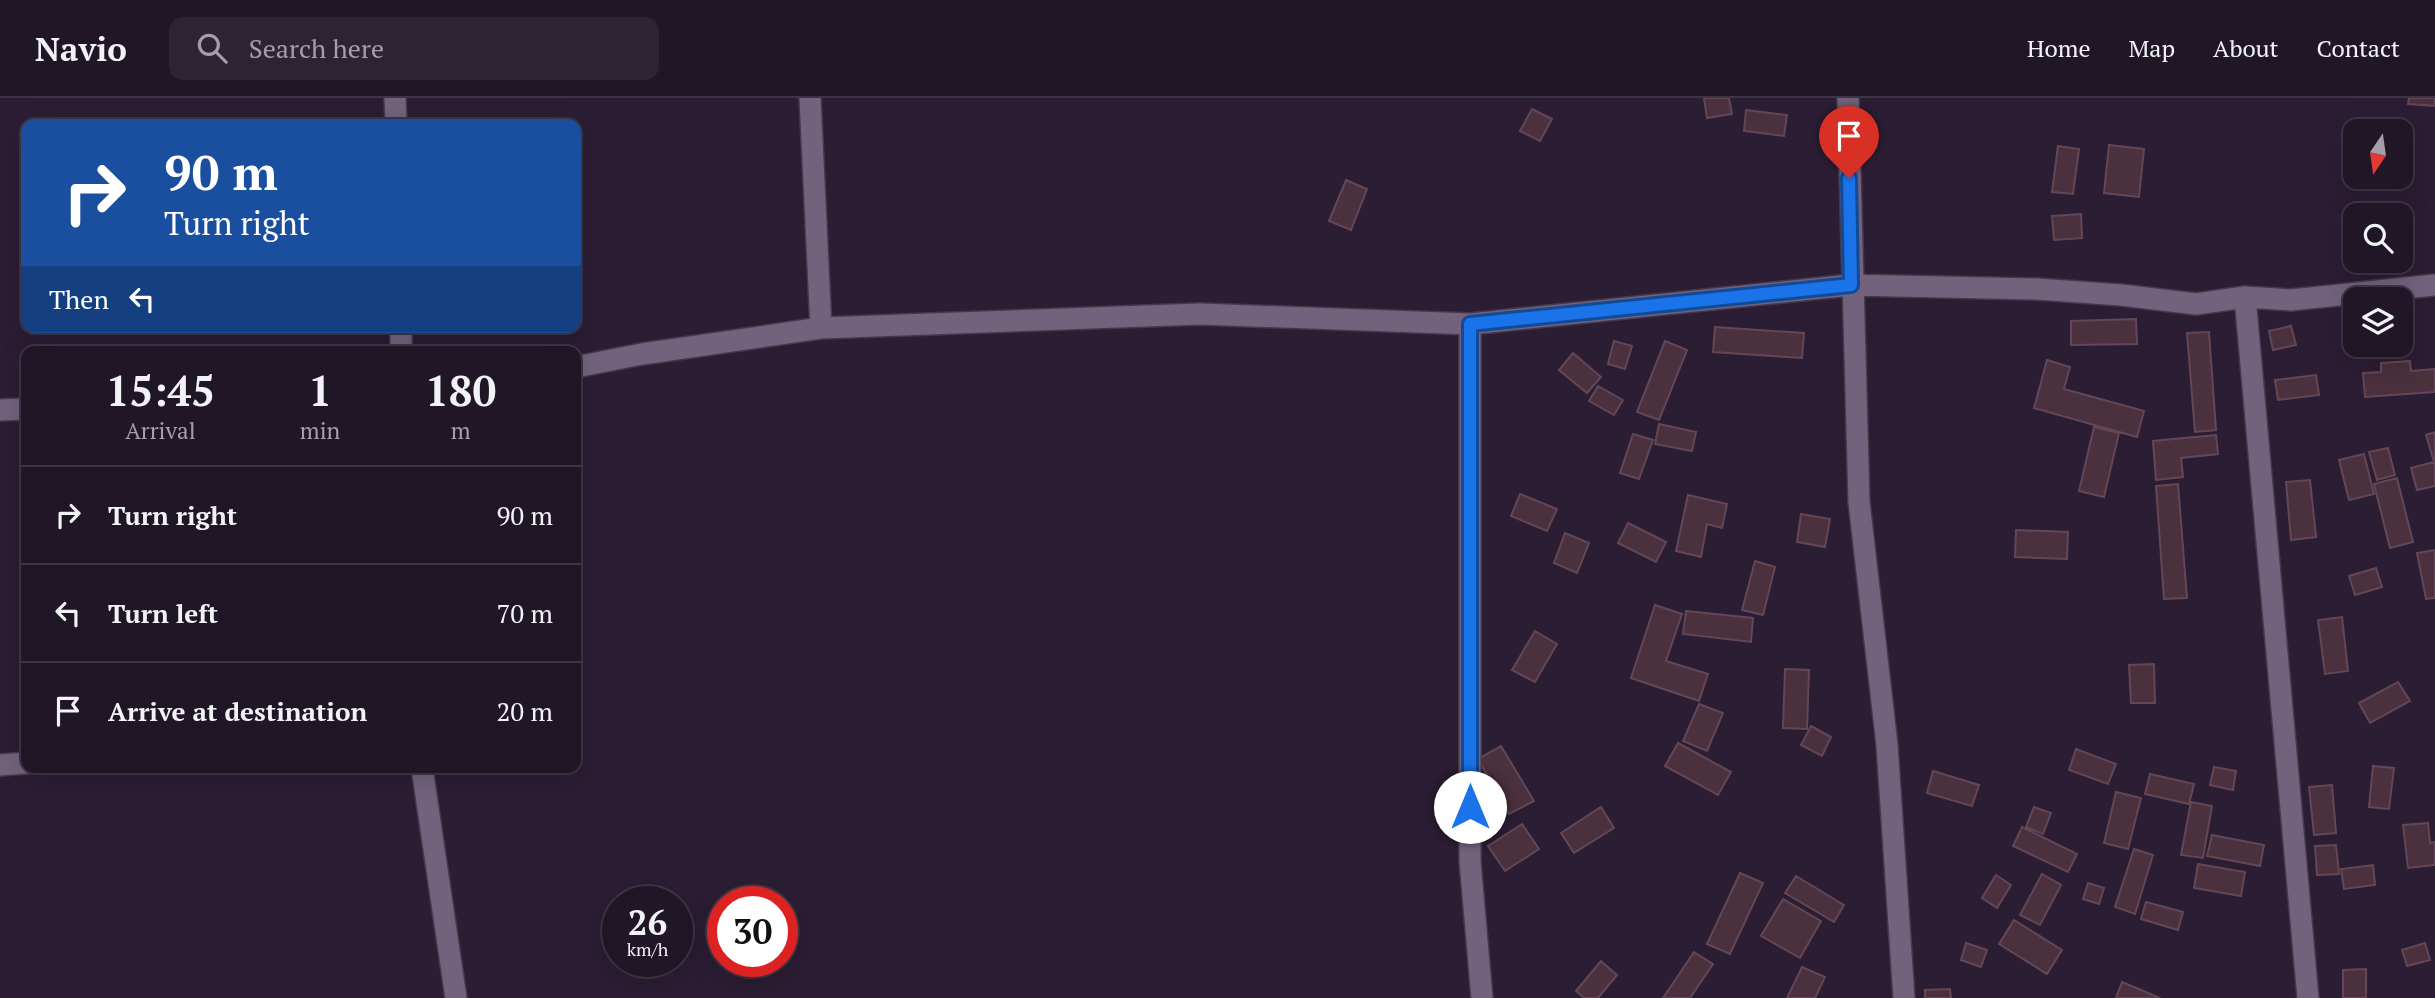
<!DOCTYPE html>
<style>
body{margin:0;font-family:"PT Serif",serif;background:#2d2332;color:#f1f3f6;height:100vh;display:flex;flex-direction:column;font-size:26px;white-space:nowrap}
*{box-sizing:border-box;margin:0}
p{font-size:23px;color:#a29fa7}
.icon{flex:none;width:38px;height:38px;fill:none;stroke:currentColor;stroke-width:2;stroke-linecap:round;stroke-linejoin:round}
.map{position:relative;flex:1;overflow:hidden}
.sheet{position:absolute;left:21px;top:248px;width:560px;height:427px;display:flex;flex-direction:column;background:#201626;border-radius:14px;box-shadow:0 7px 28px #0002,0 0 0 2px #3d3543}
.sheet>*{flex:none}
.guide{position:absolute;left:21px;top:21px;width:560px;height:214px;border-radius:14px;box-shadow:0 7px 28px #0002,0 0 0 2px #3d3543;background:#1a4fa0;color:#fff;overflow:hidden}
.needle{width:46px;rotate:193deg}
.tools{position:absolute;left:2343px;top:21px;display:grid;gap:14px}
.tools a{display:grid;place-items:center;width:70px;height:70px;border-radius:14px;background:#201626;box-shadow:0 7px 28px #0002,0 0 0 2px #3d3543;font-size:35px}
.speed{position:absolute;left:602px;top:788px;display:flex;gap:14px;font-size:35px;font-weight:700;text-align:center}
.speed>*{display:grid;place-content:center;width:91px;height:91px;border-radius:50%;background:#201626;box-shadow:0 7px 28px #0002,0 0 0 2px #3d3543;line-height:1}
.speed small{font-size:18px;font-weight:400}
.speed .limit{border:10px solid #d22;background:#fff;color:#111}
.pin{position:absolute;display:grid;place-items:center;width:60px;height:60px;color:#fff;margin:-72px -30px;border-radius:50% 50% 50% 0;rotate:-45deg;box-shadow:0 0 7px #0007}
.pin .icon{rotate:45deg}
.me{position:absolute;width:77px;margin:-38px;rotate:0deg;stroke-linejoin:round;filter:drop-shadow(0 0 5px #0008)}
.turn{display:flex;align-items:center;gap:24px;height:147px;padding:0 28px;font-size:32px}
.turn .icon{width:91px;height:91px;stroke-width:2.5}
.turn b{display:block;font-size:49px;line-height:60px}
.then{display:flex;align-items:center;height:66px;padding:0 28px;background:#0003;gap:14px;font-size:26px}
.eta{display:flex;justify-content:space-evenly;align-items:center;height:119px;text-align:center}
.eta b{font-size:42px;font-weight:600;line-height:49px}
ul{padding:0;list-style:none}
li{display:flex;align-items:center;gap:21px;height:98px;padding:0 28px;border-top:2px solid #3d3543}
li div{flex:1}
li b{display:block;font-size:26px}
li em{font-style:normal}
header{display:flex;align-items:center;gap:42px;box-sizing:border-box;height:98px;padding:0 35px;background:#201626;border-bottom:2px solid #3d3543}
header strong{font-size:33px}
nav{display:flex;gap:38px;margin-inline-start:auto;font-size:24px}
.search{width:490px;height:63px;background:#2d2332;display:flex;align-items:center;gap:18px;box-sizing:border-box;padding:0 24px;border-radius:14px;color:#a29fa7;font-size:26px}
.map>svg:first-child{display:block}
.building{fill:#4b303e;stroke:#644756;stroke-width:2}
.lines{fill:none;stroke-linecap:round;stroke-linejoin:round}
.street-casing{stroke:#44384b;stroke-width:24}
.street{stroke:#72627d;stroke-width:21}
.route-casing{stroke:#114b97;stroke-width:18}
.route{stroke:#1a73e8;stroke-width:12}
</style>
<header>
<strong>Navio</strong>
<div class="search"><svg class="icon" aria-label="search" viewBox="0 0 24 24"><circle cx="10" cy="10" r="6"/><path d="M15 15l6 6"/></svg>Search here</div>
<nav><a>Home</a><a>Map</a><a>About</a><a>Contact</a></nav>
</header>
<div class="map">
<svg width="2435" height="900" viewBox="0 0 2435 900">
<rect width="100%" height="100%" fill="#2b1d33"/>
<!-- building -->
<path class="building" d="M1704 0H1729L1732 16 1707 20Z
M2409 0H2435V8L2408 6Z
M1532 11 1552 21 1540 43 1520 33Z
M1746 12 1787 17 1784 38 1744 33Z
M2109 47 2144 51 2139 99 2104 95Z
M2058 48 2079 51 2073 96 2052 94Z
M1346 82 1367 91 1351 132 1329 123Z
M2081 116 2082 140 2054 142 2052 118Z
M2136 221 2137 246 2071 247V223Z
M2291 228 2296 247 2273 252 2269 233Z
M1715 229 1804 235 1802 260 1713 254Z
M2209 234 2216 332 2195 334 2187 235Z
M1614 243 1632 248 1625 271 1608 266Z
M1665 243 1687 252 1659 322 1637 314Z
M1573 255 1601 279 1587 295 1559 272Z
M2047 262 2070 269 2064 291 2144 313 2137 339 2034 310Z
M2410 263 2411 273 2435 271V294L2365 299 2363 275 2381 274V265Z
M2316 277 2319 297 2278 302 2275 282Z
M1598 288 1623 302 1614 317 1589 303Z
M1659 326 1696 334 1692 353 1655 346Z
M2094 329 2119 335 2104 399 2079 393Z
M2435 334V388L2417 392 2411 370 2434 364 2426 337Z
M1633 336 1653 342 1639 381 1620 375Z
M2216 337 2218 356 2181 360 2183 379 2156 382 2153 343Z
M2388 350 2395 377 2377 382 2369 354Z
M2364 356 2374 396 2349 402 2339 362Z
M2397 380 2413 444 2390 450 2374 386Z
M2310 382 2316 439 2291 442 2286 384Z
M2178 386 2187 500 2164 501 2156 388Z
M1520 396 1557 411 1547 433 1511 418Z
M1688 397 1727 406 1722 430 1707 426 1701 459 1676 453Z
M1801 416 1830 421 1825 449 1797 444Z
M1628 425 1666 444 1656 464 1618 445Z
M2016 432 2068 434 2067 461 2015 459Z
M1565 435 1589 445 1577 475 1554 465Z
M2435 452V500L2426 501 2417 455Z
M1755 463 1775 469 1763 517 1742 512Z
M2376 470 2382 489 2355 497 2349 478Z
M1655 507 1682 516 1666 563 1708 576 1699 603 1631 580Z
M1686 513 1753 520 1751 544 1683 536Z
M2342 519 2348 573 2325 576 2318 522Z
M1535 533 1557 546 1535 584 1512 572Z
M2154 566 2155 605H2131L2129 567Z
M1785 571 1809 572 1807 631 1783 630Z
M2398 584 2410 603 2370 625 2359 605Z
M1699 606 1723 615 1707 653 1683 643Z
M1811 628 1831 639 1822 658 1801 647Z
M1678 645 1731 674 1718 697 1665 668Z
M1501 648 1534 703 1509 716 1478 661Z
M2076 651 2116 666 2108 686 2069 672Z
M2373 668 2394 670 2389 711 2369 709Z
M2214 669 2236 673 2233 692 2210 687Z
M1933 673 1979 687 1972 708 1927 695Z
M2150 676 2194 686 2189 706 2145 696Z
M2332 687 2336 735 2314 737 2309 689Z
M2116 694 2141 700 2128 751 2104 745Z
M2191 704 2212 708 2203 760 2181 757Z
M1601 709 1614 730 1574 755 1561 735Z
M2034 709 2051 715 2043 736 2026 729Z
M2428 725 2430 745 2435 744V767L2408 770 2403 727Z
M1522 726 1539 751 1505 773 1488 748Z
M2022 729 2077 756 2068 774 2013 748Z
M2212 737 2264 747 2260 768 2207 758Z
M2336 747 2339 776 2317 777 2315 748Z
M2134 751 2153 757 2135 816 2115 809Z
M2198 766 2245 774 2241 798 2194 790Z
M2373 767 2375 787 2344 791 2341 771Z
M1740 775 1763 785 1730 856 1707 846Z
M2042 776 2061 787 2040 827 2020 817Z
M1996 777 2011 787 1997 810 1982 800Z
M1796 778 1844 807 1834 824 1785 795Z
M2088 785 2104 790 2099 806 2083 801Z
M1783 801 1821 823 1800 860 1761 838Z
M2146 804 2183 814 2178 832 2141 821Z
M2014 822 2062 852 2047 876 1999 846Z
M1966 845 1987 852 1981 869 1961 862Z
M2425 845 2430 862 2407 868 2402 852Z
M1694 854 1713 866 1690 900H1663Z
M1601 863 1617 877 1598 900H1584L1576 893Z
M1802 869 1825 879 1815 900H1787Z
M2366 871V900H2343V872Z
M2122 884 2160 900H2116Z
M1950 891 1951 900H1925V892Z"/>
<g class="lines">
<defs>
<path id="street" d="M395 0 396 26
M810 0 821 230
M1848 0 1859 404 1887 647 1904 900
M2245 199 2308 900
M1470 226V763L1482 900
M401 229V254
M576 269 642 256 821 230 1200 216 1470 226 1851 187 2037 191 2121 197 2196 206 2245 199 2291 202 2435 187
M0 312 26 311
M0 667 26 665
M422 670 456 900"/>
</defs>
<!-- street casing -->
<use href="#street" class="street-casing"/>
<!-- street -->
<use href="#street" class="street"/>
</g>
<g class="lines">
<defs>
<path id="route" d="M1470 709V226L1851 187 1849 80"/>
</defs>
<!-- route casing -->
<use href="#route" class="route-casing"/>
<!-- route -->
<use href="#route" class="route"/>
</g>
</svg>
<div class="tools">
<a><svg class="needle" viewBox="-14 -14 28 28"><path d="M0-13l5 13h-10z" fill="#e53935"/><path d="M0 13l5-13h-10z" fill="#a29fa7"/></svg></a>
<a><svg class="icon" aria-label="search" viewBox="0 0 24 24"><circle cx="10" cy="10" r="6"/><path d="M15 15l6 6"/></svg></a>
<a><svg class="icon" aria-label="layers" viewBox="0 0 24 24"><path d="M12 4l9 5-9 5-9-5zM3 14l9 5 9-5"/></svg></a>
</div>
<div class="speed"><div>26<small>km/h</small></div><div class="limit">30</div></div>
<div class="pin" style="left:1849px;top:80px;background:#d93025"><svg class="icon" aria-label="arrive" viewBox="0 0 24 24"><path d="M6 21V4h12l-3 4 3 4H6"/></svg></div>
<svg class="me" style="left:1470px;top:709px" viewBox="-20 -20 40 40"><circle r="19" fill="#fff"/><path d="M0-13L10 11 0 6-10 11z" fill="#1a73e8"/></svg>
<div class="guide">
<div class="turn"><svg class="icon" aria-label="right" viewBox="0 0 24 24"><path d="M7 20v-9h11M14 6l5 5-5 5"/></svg><div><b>90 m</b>Turn right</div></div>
<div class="then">Then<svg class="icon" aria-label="left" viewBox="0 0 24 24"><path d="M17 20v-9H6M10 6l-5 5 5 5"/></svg></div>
</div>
<section class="sheet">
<div class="eta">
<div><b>15:45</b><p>Arrival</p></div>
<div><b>1</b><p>min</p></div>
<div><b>180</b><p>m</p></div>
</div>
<ul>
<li><svg class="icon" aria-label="right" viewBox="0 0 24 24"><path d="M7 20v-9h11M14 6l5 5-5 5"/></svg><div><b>Turn right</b></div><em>90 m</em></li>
<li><svg class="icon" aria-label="left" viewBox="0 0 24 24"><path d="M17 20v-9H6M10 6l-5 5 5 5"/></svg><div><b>Turn left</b></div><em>70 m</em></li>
<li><svg class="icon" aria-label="arrive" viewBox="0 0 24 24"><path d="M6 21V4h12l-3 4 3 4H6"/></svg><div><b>Arrive at destination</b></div><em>20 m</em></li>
</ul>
</section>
</div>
